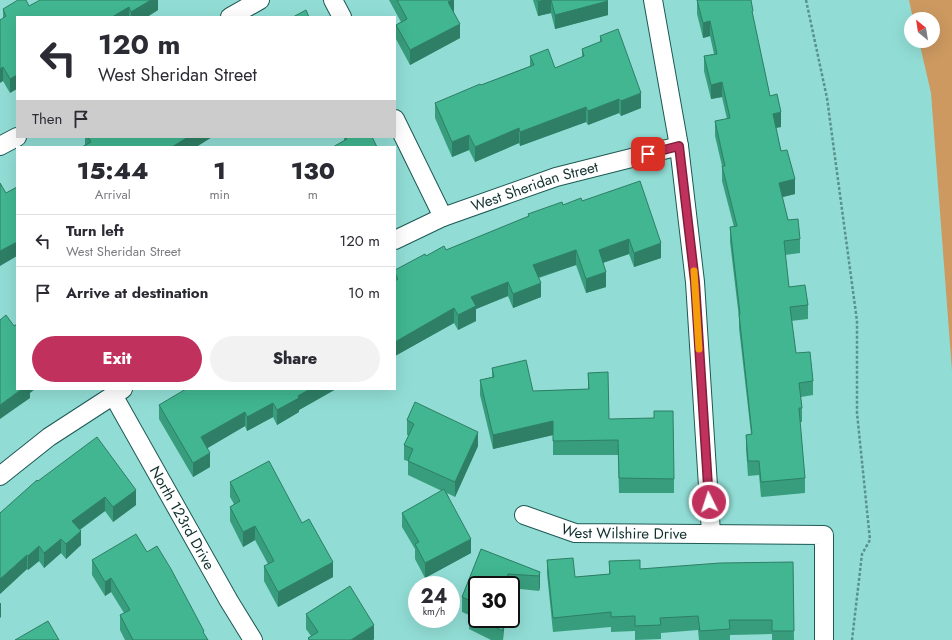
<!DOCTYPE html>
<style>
body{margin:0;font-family:Jost,sans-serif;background:#f2f2f3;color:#2b2b33;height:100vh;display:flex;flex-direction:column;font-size:15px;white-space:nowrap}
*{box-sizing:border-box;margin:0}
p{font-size:13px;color:#7c7c81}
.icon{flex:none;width:22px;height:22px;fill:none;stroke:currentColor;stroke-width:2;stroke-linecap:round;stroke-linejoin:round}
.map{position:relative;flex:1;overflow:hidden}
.drawer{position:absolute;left:16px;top:146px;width:380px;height:244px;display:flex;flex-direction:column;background:#fff;border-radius:0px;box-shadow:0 4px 16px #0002}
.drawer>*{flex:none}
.hud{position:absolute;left:16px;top:16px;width:380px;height:122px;border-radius:0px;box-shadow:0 4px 16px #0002;background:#fff;color:#2b2b33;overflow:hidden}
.needle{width:26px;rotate:330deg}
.tools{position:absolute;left:904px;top:12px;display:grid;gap:8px}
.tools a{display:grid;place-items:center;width:36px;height:36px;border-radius:50%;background:#fff;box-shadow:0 4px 16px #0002;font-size:20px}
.speed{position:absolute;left:408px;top:576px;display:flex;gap:8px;font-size:20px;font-weight:700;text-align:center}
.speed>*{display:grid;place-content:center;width:52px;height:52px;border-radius:50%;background:#fff;box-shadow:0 4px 16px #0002;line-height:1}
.speed small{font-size:10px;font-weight:400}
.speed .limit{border:2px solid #111;border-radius:6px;background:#fff;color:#111}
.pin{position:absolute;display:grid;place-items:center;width:34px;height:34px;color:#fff;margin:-17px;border-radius:8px;box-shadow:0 2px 6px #0006}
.me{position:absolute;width:44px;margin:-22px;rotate:356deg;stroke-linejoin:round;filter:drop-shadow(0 0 3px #0008)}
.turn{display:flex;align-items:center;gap:14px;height:84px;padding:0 16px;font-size:18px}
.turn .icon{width:52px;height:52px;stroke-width:2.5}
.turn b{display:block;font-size:28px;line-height:34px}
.then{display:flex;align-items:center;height:38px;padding:0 16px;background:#0003;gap:8px;font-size:15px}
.eta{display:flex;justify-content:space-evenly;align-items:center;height:68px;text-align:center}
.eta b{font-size:24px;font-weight:800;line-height:28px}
.primary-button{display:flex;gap:8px;margin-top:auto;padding:8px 16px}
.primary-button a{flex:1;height:46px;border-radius:24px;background:#c0325d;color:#fff;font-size:16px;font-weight:800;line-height:46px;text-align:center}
.primary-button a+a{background:#f2f2f3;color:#2b2b33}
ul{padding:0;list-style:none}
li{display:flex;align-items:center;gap:12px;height:52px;padding:0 16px;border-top:1px solid #e1e1e2}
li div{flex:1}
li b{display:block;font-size:15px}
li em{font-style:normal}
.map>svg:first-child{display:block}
.green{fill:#cd9961}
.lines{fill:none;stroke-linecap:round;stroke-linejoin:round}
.minor-casing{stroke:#1e5954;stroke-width:20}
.path{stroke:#59928c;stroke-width:2.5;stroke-dasharray:3 2;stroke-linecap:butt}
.minor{stroke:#fff;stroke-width:18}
.wall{fill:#389d7c}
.shaded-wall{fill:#2e7f65}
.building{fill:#41b690;stroke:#2e7f65}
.route-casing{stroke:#7d203c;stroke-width:10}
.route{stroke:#c0325d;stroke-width:7}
.slow{stroke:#f59e0b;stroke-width:7}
.labels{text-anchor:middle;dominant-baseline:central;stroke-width:4;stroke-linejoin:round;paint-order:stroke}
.street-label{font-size:15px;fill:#10302d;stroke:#d2f6f2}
</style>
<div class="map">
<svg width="952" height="640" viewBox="0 0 952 640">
<rect width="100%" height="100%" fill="#91ddd5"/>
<!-- green -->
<path class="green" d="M909 0H952V371L931 93 919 41H933V19H913Z"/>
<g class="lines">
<defs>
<g id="minor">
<path d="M333 0 342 17"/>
<path d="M653 0 679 146 695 282 711 533"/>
<path d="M230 17 260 0"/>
<path d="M395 119 443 217"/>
<path d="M0 146 17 137"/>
<path id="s1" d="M395 240 443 217 556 177 679 146"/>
<path id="s2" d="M113 395 229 601 253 640"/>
<path d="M0 476 49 437 123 389"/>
<path id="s3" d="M524 515 575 533 824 535V640"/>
</g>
</defs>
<!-- minor casing -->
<use href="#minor" class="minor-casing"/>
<!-- path -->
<path class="path" d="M806 0 827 98 857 321V413L870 540 862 554 852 640"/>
<!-- minor -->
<use href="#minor" class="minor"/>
</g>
<!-- wall -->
<path class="wall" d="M158 0V10L147 17H17L10 93 3 81V9L29 6Z
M389 0H454V14L460 38 410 65 396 39V25L401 22Z
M533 0H607L608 15 555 29 551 13 538 16Z
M697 0 753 17 770 96 781 127 776 128 781 151 795 194 782 197 788 220 800 239V253L785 255 789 287 808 305V319L791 321 796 353 813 381V395L801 397 802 408V422H800L805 478V493L761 497 759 475 748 476 746 449V435L751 434 739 328V318L730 242V227H734L722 181V166L715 136V121L727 119 722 97 711 99 704 71V56L714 54 710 36 703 38 697 14Z
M600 36 641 108 621 116 619 113 588 125 586 122 520 146 519 143 475 162 469 150 452 157 435 118V103L530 66V56L555 68 582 57V49L600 42Z
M85 137H212L196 147H82L85 146Z
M344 137H372L344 141Z
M582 201 661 258 634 267 629 254 603 263 606 287 586 293 576 265 539 278 541 297 513 308 508 296 476 309V321L458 330 454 323 395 356V270L426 256 446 250 528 217V214L563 205Z
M492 368 533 391 588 389V373L609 419 674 479V493H619L618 455H553V435L493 449 480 395V380L492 377Z
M336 389 299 410V412L277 425 273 417 247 431 245 426 207 448 210 467 193 477 159 419V405Z
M407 420 478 446 455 497 447 493 471 553 425 578 415 559V549L402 527V513L442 491 408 475V461L404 460V445L409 436 407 435Z
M97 437 136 505 113 522 105 511 80 530 81 545 66 559 61 553 44 568 39 561 28 570 27 569 0 594Z
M230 482 302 523 333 577 278 607 264 581V566L268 564 255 540 243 547 230 521V507L234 504 230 497Z
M481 549 540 572V587L539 591 511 588V585H477V619H505L503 640H491L469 629V615L462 612V597Z
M147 552 204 634 208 640H125L120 630V615L124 613 111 592 105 596 92 575V560Z
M547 560 575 577 609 574V561L640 569 793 562 794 640H772V634L730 635V640H699L698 630 661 633V639L635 640V631L611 632V627L553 632 547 574Z
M306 614 374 639 373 640H308V638L311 636 306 629Z"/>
<!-- shaded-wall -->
<path class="shaded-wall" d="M151 0H158V10L147 17H131V12Z
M453 0H454V14L448 2Z
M544 0H551V13L538 16V2Z
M608 1V15L555 29V15Z
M129 7V17H112Z
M710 21V36L703 38V23Z
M460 24V38L410 65V50Z
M3 67V81L0 83V69Z
M17 75V89L10 93V79Z
M722 82V97L711 99V85Z
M641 93V108L621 116V101Z
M619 99V113L588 125V111Z
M586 107V122L520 146V132Z
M781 112V127L773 128V114Z
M519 128V143L475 162V147Z
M469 135V150L452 157V142Z
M188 137H212L196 147H172Z
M795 179V194L779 198V183Z
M629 239V254L599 264V250Z
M17 242V256L0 266V251Z
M661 243V258L634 267V253Z
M576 250V265L533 279V265Z
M606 272V287L586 293V279Z
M508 282V296L476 309V321L458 330V315L471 297Z
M541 283V297L513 308V294Z
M454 308V323L395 356V342Z
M22 389H35L30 393V398L0 419V405Z
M310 389H336L299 410V412L277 425V410L298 396Z
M273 403V417L247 431V417Z
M245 412V426L201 452V437Z
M553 421V435L493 449V435Z
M478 432V446L455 497V482Z
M210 453V467L193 477V463Z
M136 490V505L113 522V507Z
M105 497V511L72 535V521Z
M255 526V540L243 547V532Z
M81 531V545L66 559V544Z
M61 539V553L44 568V553Z
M471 539V553L425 578V563Z
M39 546V561L28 570V556Z
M27 555V569L0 594V579Z
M333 562V577L278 607V592Z
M540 572V587L539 591V576Z
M111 578V592L105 596V582Z
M0 603H1V617L0 618Z
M504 619H505L503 640Z
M374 625V639L373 640H351Z"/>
<!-- building -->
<path class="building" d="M18 0H26L29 6 40 0H151L131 12 129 7 112 17H17V75L10 79 3 67 0 69V20L6 16 3 9Z
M397 0H453L448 2 460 24 410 50 396 25 407 19Z
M537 0H544L538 2Z
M551 0H607L608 1 555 15Z
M697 0H751L753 11H752L770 96 777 94 781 112 773 114 781 151 787 150 795 179 779 183 788 220 798 219 800 239 784 241 789 287 805 285 808 305 790 307 796 353 810 352 813 381 799 383 802 408H799L805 478 761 482 759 461H748L746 435 752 434 739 314H740L730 227 737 226 722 166H725L715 121 730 118 722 82 711 85 704 56 717 54 710 21 703 23Z
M306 10 309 17H293Z
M618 29 641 93 621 101 619 99 588 111 586 107 520 132 519 128 475 147 469 135 452 142 435 103 480 84 481 85 534 65 530 56 548 49 555 68 584 56 582 49 602 41 600 36Z
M88 137H188L172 147H82L91 142Z
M346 137H372L377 147H333L347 139Z
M640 181 661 243 634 253 629 239 599 250 606 272 586 279 576 250 533 265 541 283 513 294 508 282 471 297 476 306 458 315 454 308 395 342V281L398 279 395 273V270L425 254 426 256 444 246 446 250 529 216 528 214 562 202 563 205 581 198 582 201Z
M0 183 6 193 17 187V242L0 251Z
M6 315 14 326 17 324V389H22L0 405V320Z
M526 360 533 391 589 389 588 373 608 372 609 419 654 418V411H673L674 479 619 478 618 440 553 441V421L493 435 480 380 494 377 492 368Z
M186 389H310L298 396 299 398 277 410 273 403 247 417 245 412 201 437 210 453 193 463 159 405Z
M415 402 478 432 455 482 408 461 413 449 404 445 414 424 407 420Z
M97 437 136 490 113 507 105 497 72 521 81 531 66 544 61 539 44 553 39 546 28 556 27 555 0 579V513L37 480 38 481Z
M269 461 302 523 309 519 333 562 278 592 264 566 274 561 255 526 243 532 230 507 240 501 230 482Z
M444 489 471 539 425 563 415 544 419 542 402 513Z
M136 534 147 552 157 546 171 569 204 631 203 632 208 640H133L120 615 130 610 111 578 105 582 92 560Z
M481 549 540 572 539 576 508 574 507 585H477V618L469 614 475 603 462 597Z
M573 558 575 577 610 574 609 561 640 560V569L720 563 793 562 794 631H772V620H729L730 629 700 631 698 616 660 618 661 625 635 626V616L611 617V612L553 618 547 560Z
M350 586 374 625 351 640H310L308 638 318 632 306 614Z
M478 619H504L503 631Z
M48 621 59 640H15Z"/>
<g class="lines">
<defs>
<path id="route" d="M648 154 679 146 695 282 709 502"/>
</defs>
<!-- route casing -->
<use href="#route" class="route-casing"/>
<!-- route -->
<use href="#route" class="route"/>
<!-- slow -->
<path class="slow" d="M694 271 699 349"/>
</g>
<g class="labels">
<!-- street labels -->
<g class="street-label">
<text stroke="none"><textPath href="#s1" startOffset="150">West Sheridan Street</textPath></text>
<text stroke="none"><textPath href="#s2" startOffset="141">North 123rd Drive</textPath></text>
<text stroke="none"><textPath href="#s3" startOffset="103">West Wilshire Drive</textPath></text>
</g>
</g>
</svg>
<div class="tools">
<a><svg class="needle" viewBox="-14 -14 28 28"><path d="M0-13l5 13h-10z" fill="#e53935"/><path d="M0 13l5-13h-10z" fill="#7c7c81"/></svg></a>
</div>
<div class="speed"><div>24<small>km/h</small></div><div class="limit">30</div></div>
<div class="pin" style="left:648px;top:154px;background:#d93025"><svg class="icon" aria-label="arrive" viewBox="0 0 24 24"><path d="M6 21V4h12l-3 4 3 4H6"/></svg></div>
<svg class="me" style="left:709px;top:502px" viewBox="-20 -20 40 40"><circle r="17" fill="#c0325d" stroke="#fff" stroke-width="3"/><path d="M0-11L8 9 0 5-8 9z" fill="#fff"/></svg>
<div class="hud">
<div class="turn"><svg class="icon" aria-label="left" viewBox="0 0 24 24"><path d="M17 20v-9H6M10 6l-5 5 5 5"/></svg><div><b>120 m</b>West Sheridan Street</div></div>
<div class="then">Then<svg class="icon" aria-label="arrive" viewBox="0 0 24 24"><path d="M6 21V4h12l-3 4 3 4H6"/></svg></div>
</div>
<section class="drawer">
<div class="eta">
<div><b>15:44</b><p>Arrival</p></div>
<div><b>1</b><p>min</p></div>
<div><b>130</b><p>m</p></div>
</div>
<ul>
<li><svg class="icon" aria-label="left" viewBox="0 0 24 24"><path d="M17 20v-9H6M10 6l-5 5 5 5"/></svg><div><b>Turn left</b><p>West Sheridan Street</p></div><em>120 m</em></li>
<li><svg class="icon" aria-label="arrive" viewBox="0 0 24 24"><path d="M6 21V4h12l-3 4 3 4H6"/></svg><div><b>Arrive at destination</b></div><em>10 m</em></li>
</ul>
<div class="primary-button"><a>Exit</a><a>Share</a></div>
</section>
</div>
